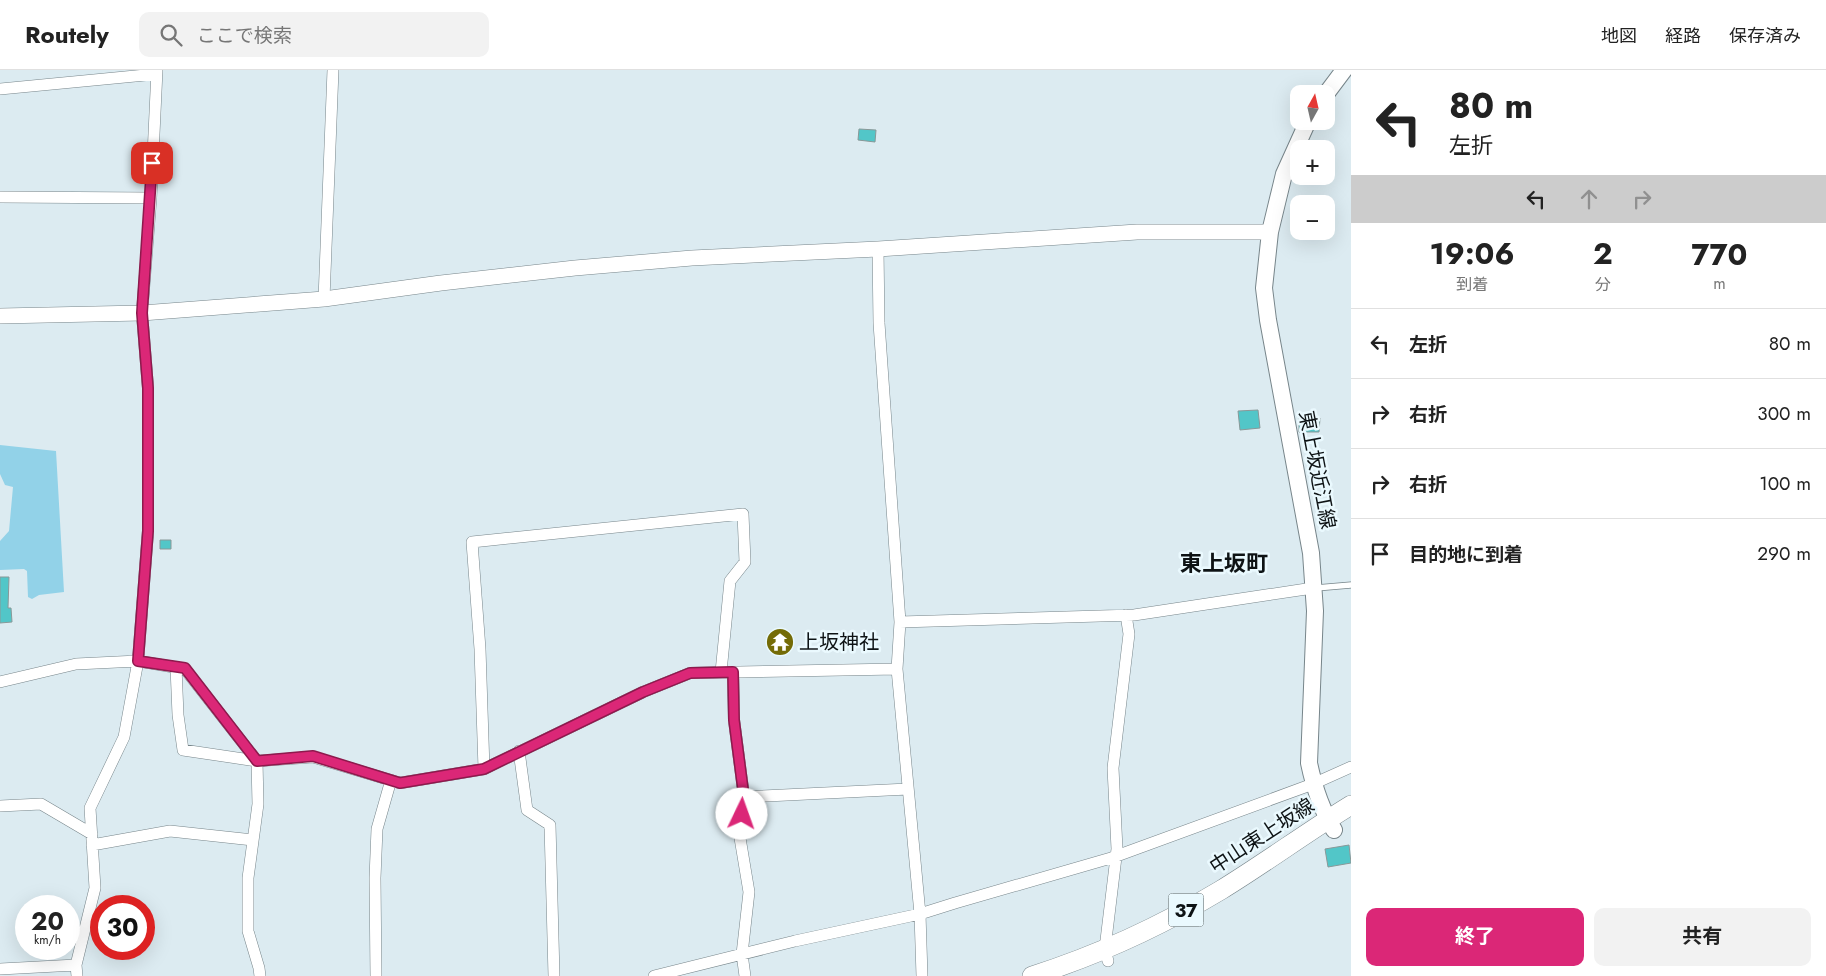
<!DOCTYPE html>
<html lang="ja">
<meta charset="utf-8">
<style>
body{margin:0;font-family:Jost,"Noto Sans JP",sans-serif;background:#f2f2f2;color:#222;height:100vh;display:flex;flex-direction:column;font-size:19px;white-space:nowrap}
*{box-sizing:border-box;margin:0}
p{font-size:16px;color:#767676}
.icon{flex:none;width:28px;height:28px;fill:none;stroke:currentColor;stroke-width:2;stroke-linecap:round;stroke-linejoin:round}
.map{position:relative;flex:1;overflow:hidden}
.details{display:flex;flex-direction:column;background:#fff;width:475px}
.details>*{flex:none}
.guide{background:#fff;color:#222;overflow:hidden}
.needle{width:32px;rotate:8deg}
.fabs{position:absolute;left:1290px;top:15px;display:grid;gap:10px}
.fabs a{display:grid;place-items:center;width:45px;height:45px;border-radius:10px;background:#fff;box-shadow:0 5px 20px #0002;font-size:25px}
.speed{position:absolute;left:15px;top:825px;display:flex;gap:10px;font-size:25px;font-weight:700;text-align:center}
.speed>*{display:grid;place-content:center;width:65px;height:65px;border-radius:50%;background:#fff;box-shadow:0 5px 20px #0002;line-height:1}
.speed small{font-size:12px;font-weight:400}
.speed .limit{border:8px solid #d22;background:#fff;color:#111}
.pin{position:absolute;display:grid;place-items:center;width:42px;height:42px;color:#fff;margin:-21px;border-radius:10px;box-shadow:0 2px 8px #0006}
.me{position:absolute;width:55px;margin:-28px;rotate:3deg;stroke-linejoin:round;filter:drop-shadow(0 0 4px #0008)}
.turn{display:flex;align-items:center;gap:18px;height:105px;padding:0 15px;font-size:22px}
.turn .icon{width:65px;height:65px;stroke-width:2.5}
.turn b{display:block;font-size:35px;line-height:42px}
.lanes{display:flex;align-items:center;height:48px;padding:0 15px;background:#0003;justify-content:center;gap:25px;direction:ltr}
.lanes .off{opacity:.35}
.eta{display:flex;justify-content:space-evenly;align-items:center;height:85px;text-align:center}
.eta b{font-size:30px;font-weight:700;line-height:35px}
.button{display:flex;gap:10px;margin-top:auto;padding:10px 15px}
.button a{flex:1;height:58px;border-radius:10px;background:#db2777;color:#fff;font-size:20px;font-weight:700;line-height:58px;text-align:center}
.button a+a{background:#f2f2f2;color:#222}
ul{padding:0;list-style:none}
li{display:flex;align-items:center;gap:15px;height:70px;padding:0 15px;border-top:1px solid #e0e0e0}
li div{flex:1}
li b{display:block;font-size:19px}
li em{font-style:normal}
header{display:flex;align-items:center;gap:30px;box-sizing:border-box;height:70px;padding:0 25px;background:#fff;border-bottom:1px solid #e0e0e0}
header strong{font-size:24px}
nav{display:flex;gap:28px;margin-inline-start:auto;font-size:18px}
.search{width:350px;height:45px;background:#f2f2f2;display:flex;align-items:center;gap:12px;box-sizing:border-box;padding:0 18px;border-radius:10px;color:#767676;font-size:19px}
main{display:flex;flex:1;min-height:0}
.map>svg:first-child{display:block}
.green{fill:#92d2e8}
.building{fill:#52c6c8;stroke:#899898}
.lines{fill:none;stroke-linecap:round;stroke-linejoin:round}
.service-casing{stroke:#77858a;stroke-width:7}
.minor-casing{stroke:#77858a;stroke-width:12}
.tertiary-casing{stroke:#77858a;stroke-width:16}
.secondary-casing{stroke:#77858a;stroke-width:18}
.primary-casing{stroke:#77858a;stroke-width:20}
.service{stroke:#fff;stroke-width:5.5}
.minor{stroke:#fff;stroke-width:11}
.tertiary{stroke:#fff;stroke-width:15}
.secondary{stroke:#fff;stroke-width:16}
.primary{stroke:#fff;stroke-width:19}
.route-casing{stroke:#8e194d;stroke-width:12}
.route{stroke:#db2777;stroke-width:9}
.labels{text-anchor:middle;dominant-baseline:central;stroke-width:5;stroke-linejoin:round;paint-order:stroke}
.shield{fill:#eaf9fe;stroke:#50585b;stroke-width:1}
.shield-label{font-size:19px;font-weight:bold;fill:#0e1315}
.street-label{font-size:20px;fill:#0e1315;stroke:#eaf9fe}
.poi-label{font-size:20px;fill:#0e1315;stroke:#eaf9fe;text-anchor:start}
.quarter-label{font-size:22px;font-weight:bold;fill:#0e1315;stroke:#eaf9fe}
</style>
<header>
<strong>Routely</strong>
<div class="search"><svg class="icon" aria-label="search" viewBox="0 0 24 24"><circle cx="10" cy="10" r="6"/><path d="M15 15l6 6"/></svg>ここで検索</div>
<nav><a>地図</a><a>経路</a><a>保存済み</a></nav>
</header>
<main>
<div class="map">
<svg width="1351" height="906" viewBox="0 0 1351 906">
<rect width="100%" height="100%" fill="#dcebf1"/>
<!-- green -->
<path class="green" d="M0 375 56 381 64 522 39 525 32 529 28 527 27 501 24 499 0 500V471L9 461 13 417 5 415 0 404Z"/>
<!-- building -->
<path class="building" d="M859 59 876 60 875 72 858 70Z
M1258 340 1260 358 1240 360 1238 341Z
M1299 348H1320L1319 362H1299Z
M160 470H171V479H160Z
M0 507H9L8 538H11L12 552 0 553Z
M1349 775 1351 793 1328 797 1325 779Z"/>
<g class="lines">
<defs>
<path id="service" d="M1316 518 1351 515"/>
<path id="minor" d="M0 19 156 4
M0 127 151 128
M878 179 879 253 900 552 897 599 920 844 922 906
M324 229 333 0
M900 552 1134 545 1313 518
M176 597 178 645 183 680 257 691 258 734 248 808V861L259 898 260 906
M733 602 734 650 744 727 908 719
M0 612 76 594 138 591 185 599 257 691 313 687 400 713 484 699 643 622 690 603 897 599
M519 681 527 740 550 755 554 906
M484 699 480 579 472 472 743 444 745 492 730 511 721 602
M744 727 739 762 749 822 742 884 745 906
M0 736 41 734 92 764
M92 775 170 761 253 770
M1108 891 1105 880 1106 870 1117 779 1113 698 1129 564 1126 545
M0 899 76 895
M77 906 76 895 95 818 90 738 124 667 138 591 148 461V318L142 243 151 128 157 0
M376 906 375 808 377 759 391 710
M654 906 795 871 920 844 955 833 1111 788 1313 714 1351 697"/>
<path id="tertiary" d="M0 246 142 243 324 229 441 213 575 198 692 188 878 179 1137 162H1270"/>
<path id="secondary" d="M1326 24 1344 0
M1308 51 1284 104 1270 162 1264 218 1268 250 1311 483 1315 541 1309 693C1314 717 1321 739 1334 760"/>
<path id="primary" d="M1032 906C1098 885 1161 856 1221 820 1265 793 1307 762 1351 735"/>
</defs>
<!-- service casing -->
<use href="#service" class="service-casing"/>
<!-- minor casing -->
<use href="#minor" class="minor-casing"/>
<!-- tertiary casing -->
<use href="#tertiary" class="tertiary-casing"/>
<!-- secondary casing -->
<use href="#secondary" class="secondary-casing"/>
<!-- primary casing -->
<use href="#primary" class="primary-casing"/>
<!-- service -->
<use href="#service" class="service"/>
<!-- minor -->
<use href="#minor" class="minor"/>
<!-- tertiary -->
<use href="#tertiary" class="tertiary"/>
<!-- secondary -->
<use href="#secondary" class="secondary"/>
<!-- primary -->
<use href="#primary" class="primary"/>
</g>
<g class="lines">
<defs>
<path id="route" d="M152 93 142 243 148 318V461L138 591 185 598 257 691 313 686 400 713 484 699 643 622 690 603 733 602 734 650 744 727 742 744"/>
</defs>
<!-- route casing -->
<use href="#route" class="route-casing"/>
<!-- route -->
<use href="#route" class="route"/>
</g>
<!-- icons -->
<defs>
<symbol id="temple-disc" viewBox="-11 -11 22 22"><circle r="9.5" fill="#746b06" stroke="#eaf9fe"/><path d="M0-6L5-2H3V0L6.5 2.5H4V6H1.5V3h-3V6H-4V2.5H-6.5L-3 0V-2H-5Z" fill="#fff"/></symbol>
</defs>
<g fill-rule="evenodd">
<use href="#temple-disc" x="764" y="556" width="32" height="32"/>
</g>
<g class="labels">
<!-- shield labels -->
<rect class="shield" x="1168.5" y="823.5" width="35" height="33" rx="4"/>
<g class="shield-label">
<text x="1186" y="840">37</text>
</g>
<!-- street labels -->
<g class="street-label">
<text transform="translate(1317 400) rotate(79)">東上坂近江線</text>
<text transform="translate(1262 766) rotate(-33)">中山東上坂線</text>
</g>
<!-- poi labels -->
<g class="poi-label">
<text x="799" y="572">上坂神社</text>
</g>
<!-- quarter labels -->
<g class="quarter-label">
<text x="1224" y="493">東上坂町</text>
</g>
</g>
</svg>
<div class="fabs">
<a><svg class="needle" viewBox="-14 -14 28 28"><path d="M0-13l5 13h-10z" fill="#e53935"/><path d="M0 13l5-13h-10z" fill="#767676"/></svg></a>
<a>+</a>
<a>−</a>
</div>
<div class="speed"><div>20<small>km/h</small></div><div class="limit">30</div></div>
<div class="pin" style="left:152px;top:93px;background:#d93025"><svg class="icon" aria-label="arrive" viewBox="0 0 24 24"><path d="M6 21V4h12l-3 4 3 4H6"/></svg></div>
<svg class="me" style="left:742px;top:744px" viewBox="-20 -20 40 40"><circle r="19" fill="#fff"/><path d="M0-13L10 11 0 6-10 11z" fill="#db2777"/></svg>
</div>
<section class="details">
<div class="guide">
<div class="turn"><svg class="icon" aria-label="left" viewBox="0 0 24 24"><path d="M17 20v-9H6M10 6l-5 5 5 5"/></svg><div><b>80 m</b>左折</div></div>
<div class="lanes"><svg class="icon" aria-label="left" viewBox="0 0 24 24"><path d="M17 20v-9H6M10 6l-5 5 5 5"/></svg><svg class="icon off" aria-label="ahead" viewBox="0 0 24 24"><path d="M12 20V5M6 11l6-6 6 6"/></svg><svg class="icon off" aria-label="right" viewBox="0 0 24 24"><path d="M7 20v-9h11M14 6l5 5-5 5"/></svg></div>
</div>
<div class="eta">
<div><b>19:06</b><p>到着</p></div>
<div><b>2</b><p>分</p></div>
<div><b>770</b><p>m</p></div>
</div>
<ul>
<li><svg class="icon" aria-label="left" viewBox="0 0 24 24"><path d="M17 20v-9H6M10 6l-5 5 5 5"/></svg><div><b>左折</b></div><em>80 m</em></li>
<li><svg class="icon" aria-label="right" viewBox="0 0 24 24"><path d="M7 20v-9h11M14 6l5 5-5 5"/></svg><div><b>右折</b></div><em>300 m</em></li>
<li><svg class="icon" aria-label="right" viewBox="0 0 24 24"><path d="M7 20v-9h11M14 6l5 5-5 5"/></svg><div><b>右折</b></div><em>100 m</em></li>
<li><svg class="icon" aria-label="arrive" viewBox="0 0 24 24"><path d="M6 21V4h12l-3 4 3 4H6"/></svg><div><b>目的地に到着</b></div><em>290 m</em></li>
</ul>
<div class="button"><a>終了</a><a>共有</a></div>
</section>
</main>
